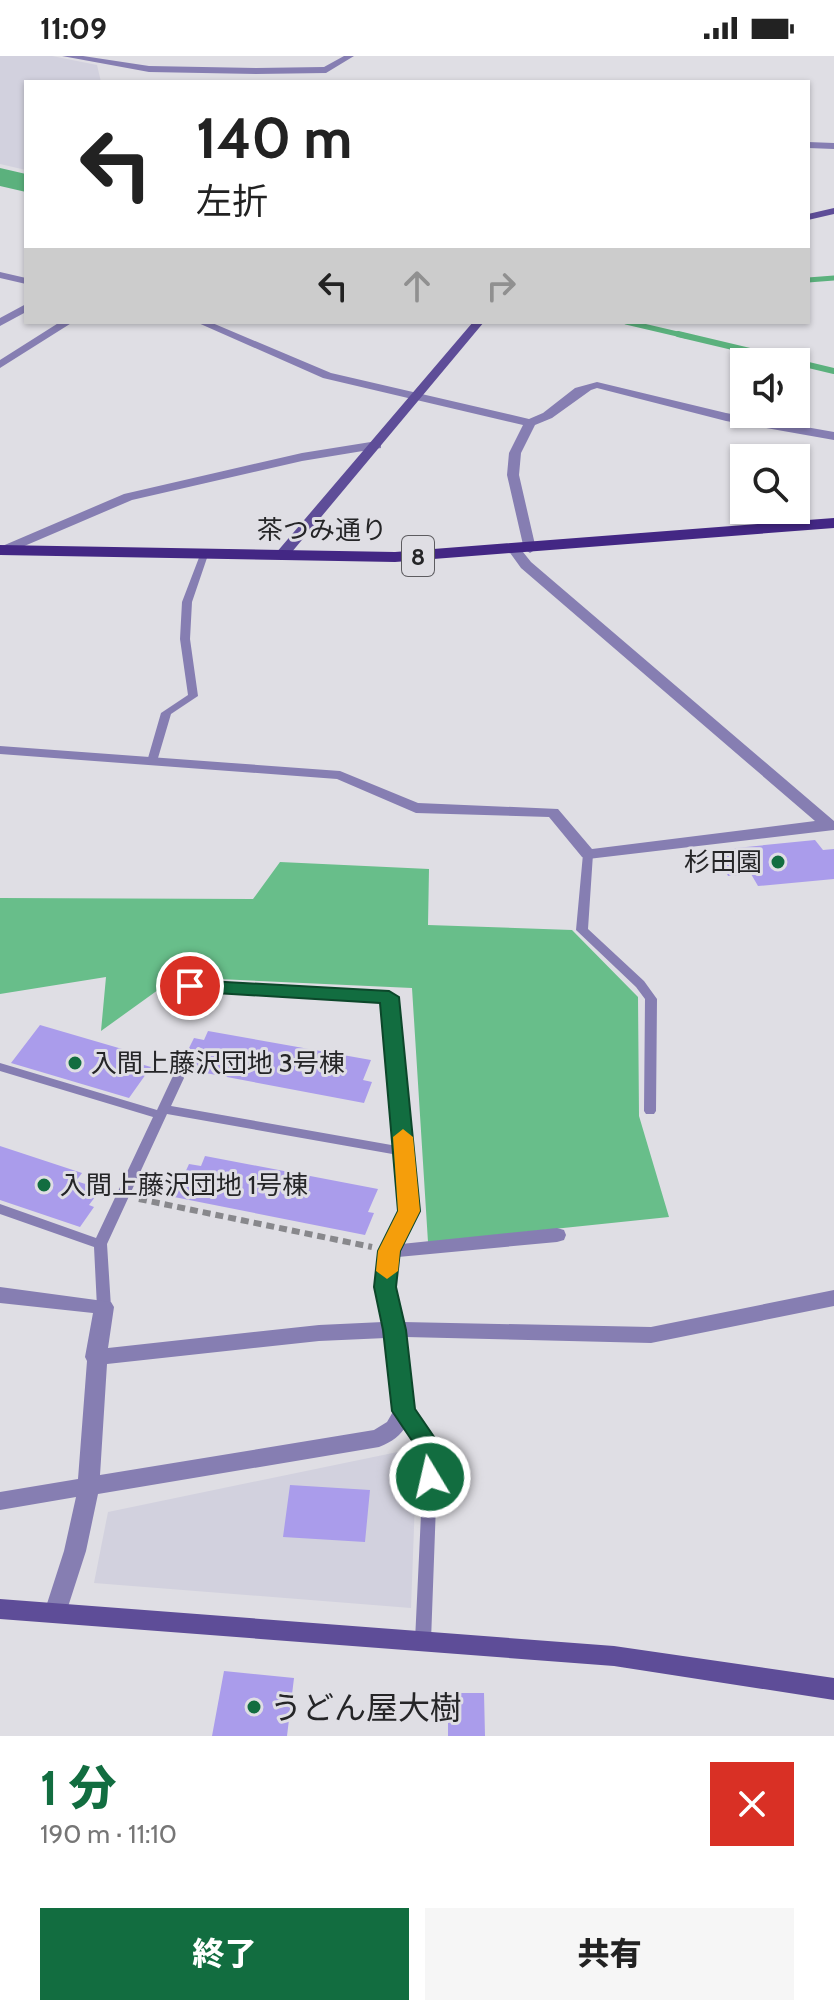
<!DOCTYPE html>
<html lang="ja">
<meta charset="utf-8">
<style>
body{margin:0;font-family:Cabin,"Noto Sans JP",sans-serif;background:#f6f6f6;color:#222;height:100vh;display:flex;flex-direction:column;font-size:30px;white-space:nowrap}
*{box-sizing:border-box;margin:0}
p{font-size:26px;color:#767676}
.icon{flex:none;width:44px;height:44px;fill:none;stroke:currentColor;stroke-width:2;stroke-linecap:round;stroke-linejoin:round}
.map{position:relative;height:1680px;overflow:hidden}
.drawer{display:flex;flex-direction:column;background:#fff;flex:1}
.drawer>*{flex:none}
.hud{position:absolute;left:24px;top:24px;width:786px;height:244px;border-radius:0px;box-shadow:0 2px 6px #0004;background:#fff;color:#222;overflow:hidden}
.controls{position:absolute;left:730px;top:292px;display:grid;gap:16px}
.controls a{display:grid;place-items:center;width:80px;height:80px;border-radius:0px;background:#fff;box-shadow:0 2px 6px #0004;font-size:40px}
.pin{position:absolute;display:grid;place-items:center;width:68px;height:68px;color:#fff;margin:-34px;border:4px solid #fff;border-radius:50%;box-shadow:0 2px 8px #0007}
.me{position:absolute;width:88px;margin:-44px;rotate:351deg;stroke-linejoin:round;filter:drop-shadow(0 0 6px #0008)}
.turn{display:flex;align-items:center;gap:28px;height:168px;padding:0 40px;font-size:36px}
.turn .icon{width:104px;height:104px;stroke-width:2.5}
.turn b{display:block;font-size:56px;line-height:68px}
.lanes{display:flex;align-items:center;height:76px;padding:0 40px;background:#0003;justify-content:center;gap:40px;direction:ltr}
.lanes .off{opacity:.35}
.round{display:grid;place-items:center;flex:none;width:84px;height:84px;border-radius:0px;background:#f6f6f6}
.overview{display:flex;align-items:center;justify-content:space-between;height:136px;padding:0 40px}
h1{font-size:48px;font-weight:800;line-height:60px;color:#126d40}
.cta{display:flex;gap:16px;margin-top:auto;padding:16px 40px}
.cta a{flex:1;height:92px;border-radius:0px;background:#126d40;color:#fff;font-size:32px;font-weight:800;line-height:92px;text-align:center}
.cta a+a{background:#f6f6f6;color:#222}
.status{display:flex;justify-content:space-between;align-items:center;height:56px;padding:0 40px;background:#fff;direction:ltr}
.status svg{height:22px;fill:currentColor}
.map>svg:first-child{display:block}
.built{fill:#d2d1de}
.forest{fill:#68be8a}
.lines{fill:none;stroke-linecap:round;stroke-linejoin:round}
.stream-far1{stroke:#5bb17d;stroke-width:5}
.stream{stroke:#5bb17d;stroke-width:6}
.river{fill:#5bb17d;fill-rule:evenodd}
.building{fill:#aa9ceb}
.path{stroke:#88888c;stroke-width:6;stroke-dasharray:8 5;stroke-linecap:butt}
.lane{fill:#867eb2;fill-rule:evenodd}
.street{fill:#867eb2;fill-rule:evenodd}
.secondary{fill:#5e4d98;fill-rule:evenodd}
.primary{fill:#432784;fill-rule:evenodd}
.route{fill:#126d40;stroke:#0c472a;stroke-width:2}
.slow{fill:#f59e0b}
.poi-dot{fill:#126d40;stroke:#dfdee4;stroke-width:3}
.labels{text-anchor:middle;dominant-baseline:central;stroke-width:6;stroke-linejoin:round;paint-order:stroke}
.shield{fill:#dfdee4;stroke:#5d5c60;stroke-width:2}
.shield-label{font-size:24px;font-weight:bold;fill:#252527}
.street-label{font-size:26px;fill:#252527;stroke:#dfdee4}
.poi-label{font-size:26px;fill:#252527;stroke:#dfdee4;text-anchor:start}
.near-poi-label{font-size:32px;fill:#252527;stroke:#dfdee4;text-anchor:start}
</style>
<div class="status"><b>11:09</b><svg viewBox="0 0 49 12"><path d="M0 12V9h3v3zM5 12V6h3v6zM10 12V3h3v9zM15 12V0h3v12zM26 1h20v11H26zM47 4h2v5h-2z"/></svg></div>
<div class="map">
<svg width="834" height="1680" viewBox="0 0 834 1680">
<rect width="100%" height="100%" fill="#dfdee4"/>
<!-- built -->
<path class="built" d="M0 0H52L97 9 101 26H26V114L0 108Z
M417 1392 411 1552 94 1527 108 1456Z"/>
<!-- forest -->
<path class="forest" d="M280 806 429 813 428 869 572 874 638 941 639 1060 669 1161 428 1186 412 932 176 921 101 975 106 921 0 938V842L253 843Z"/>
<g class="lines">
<!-- stream-far1 -->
<path class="stream-far1" d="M808 224 834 222
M626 266 686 280"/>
<!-- stream -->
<path class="stream" d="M678 278 834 315"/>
<!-- river -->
<path class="river" d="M0 112 26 118V136L0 130Z"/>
</g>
<!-- building -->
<path class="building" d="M815 784 823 794 834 793V823L758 830 751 818 728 820 716 794Z
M40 969 129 995 123 1003 151 1011 129 1042 11 1007Z
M208 975 371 1004 363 1024 372 1026 364 1047 179 1012 194 982 204 984Z
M0 1090 82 1117 76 1125 101 1133 89 1149 94 1151 80 1171 0 1144Z
M205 1100 378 1133 368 1156 374 1157 365 1179 174 1141 189 1108 201 1110Z
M290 1429 370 1434 365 1486 283 1481Z
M224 1615 294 1622 287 1680H212Z
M448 1637H484L485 1680H448Z"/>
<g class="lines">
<!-- path -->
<path class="path" d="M139 1143 372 1191"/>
<!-- lane -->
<path class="lane" d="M204 496 208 499 192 546 190 583 198 640 171 658 158 702 153 705 149 704 148 702 161 657 188 639 180 583 182 546 200 499Z
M588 795 593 798 588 873 644 925 657 943 656 1055 654 1058H646L644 1055 645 943 636 931 576 874 583 798Z
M190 926 393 938 395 941 415 1155 394 1199 389 1200 384 1199 382 1195 403 1155 398 1099 167 1058 107 1188 111 1251 109 1255 104 1256 99 1255 97 1251 94 1191 0 1158V1148L96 1182 153 1061 0 1015V1007L157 1054 172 1022 174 1019H182L184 1022 171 1050 397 1090 384 945 186 933 184 930Z
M404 1349 409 1351 438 1394 431 1585 428 1590 423 1592 418 1590 415 1585 424 1395 397 1355 399 1351Z"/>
<!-- street -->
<path class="street" d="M62 0H83L149 10 256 12 324 11 344 0H354L326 17 256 18 149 16Z
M808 86 834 87V93L808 92Z
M0 216 26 222V228L0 222Z
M26 248V256L0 270V262Z
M60 266H73L0 312V304Z
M196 266H210L331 317 529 363 543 357 575 332 597 326 726 357 834 376V384L726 365 597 332 591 334 552 362 535 369 521 397 519 419 536 493 530 497 524 493 507 419 509 397 523 369 323 322Z
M377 385 381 386V392L302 405 132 444 8 497H0V491L124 438 302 397Z
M514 490 519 491 531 506 834 765V774L588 803 582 801 549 761 416 757 337 723 0 698V690L340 715 418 747 558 753 592 793 815 765 521 512 508 494Z
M557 1172 564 1174 566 1179 564 1184 557 1186 398 1201 395 1231 403 1266 651 1271 834 1234V1250L651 1287 406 1281C410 1322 429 1373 379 1391L98 1438 86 1495 66 1557 63 1564 55 1567 47 1564 44 1557 64 1495 76 1441 0 1454V1436L78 1423 87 1305 85 1301 93 1257 0 1247V1231L111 1246 114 1251 108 1292 319 1269 383 1266 375 1231 382 1190ZM386 1282 394 1354 387 1366 374 1374 100 1419 107 1308 319 1285Z"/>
<!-- secondary -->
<path class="secondary" d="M834 152V158L808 164V158Z
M473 266H484L286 503H276V497Z
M0 1543 614 1590 834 1622V1644L614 1610 0 1563Z"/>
<!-- primary -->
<path class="primary" d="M834 462V472L395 506 0 499V489L395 496Z"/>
</g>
<!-- route -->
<path class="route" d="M190 924 389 935 399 941 420 1155 400 1195 396 1231 406 1274 415 1353 443 1394 438 1428 430 1431 421 1428 418 1421 419 1395 392 1355 383 1274 374 1231 378 1195 398 1155 380 947 183 935 180 930Z"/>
<!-- slow -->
<path class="slow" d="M403 1073 413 1081 420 1155 400 1195 398 1215 387 1223 376 1215 378 1195 398 1155 393 1081Z"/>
<!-- markers -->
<g class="poi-dot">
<circle cx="778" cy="806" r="8"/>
<circle cx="75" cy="1007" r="8"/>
<circle cx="44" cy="1129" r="8"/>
<circle cx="254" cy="1651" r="8"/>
</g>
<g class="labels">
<!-- shield labels -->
<rect class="shield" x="402" y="480" width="32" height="40" rx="6"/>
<g class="shield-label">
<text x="418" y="500">8</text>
</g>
<!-- street labels -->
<g class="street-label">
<text x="322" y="474">茶つみ通り</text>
</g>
<!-- poi labels -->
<g class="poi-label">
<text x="762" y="806" text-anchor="end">杉田園</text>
<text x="91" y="1007">入間上藤沢団地 3号棟</text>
<text x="60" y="1129">入間上藤沢団地 1号棟</text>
</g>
<!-- near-poi labels -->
<g class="near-poi-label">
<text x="270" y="1651">うどん屋大樹</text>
</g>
</g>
</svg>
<div class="controls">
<a><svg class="icon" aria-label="sound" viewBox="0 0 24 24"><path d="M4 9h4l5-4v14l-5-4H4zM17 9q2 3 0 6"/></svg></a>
<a><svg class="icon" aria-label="search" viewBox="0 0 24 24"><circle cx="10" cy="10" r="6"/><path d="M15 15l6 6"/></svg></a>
</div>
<div class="pin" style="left:190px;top:930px;background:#d93025"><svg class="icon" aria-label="arrive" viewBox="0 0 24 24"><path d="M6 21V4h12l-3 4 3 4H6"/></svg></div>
<svg class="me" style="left:430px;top:1421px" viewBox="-20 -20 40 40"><circle r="17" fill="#126d40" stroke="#fff" stroke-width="3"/><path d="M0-11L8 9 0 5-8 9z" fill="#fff"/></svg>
<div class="hud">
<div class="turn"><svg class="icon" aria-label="left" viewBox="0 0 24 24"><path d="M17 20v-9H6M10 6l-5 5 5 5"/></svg><div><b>140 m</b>左折</div></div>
<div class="lanes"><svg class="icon" aria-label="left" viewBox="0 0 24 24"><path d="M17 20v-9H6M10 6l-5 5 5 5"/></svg><svg class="icon off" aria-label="ahead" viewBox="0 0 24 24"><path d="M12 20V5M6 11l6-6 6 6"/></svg><svg class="icon off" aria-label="right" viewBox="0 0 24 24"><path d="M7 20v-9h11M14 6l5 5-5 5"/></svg></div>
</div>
</div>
<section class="drawer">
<div class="overview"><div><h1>1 分</h1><p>190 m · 11:10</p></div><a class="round" style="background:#d93025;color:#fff"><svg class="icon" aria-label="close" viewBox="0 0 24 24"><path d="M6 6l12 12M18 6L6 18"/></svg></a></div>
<div class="cta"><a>終了</a><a>共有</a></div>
</section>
